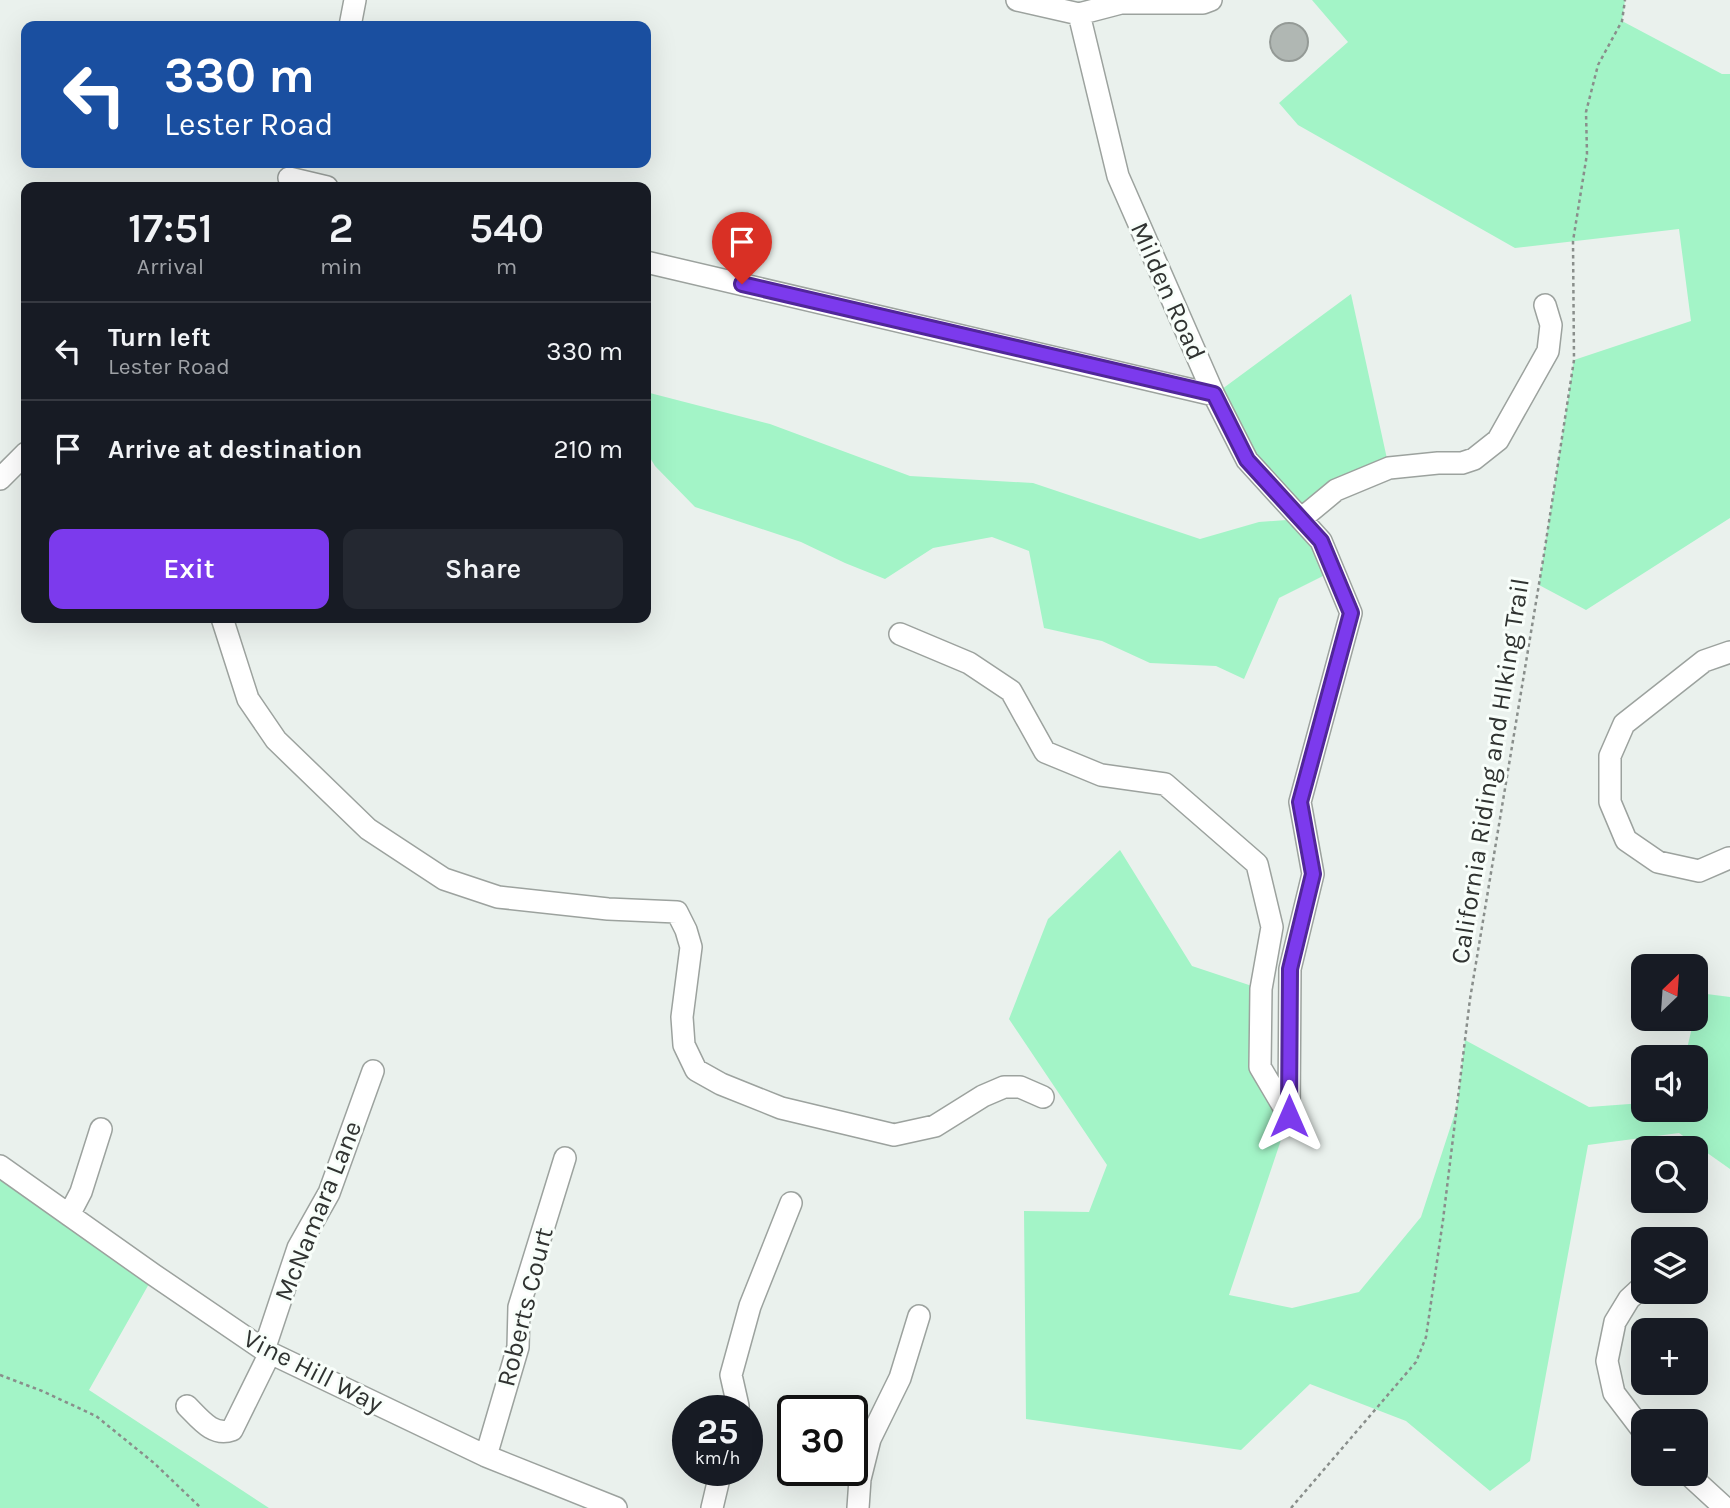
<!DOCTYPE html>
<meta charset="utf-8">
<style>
body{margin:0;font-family:Karla,sans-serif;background:#242831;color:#f1f3f6;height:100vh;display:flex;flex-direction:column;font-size:26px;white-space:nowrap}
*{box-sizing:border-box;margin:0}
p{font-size:23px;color:#9ea1a6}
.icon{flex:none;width:38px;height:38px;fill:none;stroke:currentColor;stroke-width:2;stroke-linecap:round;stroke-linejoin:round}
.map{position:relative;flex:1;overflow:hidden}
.drawer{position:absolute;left:21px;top:182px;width:630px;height:441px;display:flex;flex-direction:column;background:#171b24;border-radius:14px;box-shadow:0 7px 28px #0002}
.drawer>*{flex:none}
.guide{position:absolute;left:21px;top:21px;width:630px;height:147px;border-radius:14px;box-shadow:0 7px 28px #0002;background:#1a4fa0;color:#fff;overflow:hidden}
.needle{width:46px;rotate:25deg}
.controls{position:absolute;left:1631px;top:954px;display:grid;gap:14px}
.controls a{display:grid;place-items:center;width:77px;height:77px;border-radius:14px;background:#171b24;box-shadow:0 7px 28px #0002;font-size:35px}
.speed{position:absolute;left:672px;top:1395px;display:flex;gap:14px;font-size:35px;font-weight:700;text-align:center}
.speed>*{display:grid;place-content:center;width:91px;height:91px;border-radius:50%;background:#171b24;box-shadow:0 7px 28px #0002;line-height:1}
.speed small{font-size:18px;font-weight:400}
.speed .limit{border:4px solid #111;border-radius:10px;background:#fff;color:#111}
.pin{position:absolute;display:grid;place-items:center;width:60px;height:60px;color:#fff;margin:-72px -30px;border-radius:50% 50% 50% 0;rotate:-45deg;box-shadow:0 0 7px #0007}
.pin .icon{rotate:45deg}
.me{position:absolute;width:77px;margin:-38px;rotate:0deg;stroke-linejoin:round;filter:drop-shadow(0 0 5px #0008)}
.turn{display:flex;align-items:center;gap:24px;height:147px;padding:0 28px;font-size:32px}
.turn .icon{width:91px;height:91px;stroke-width:2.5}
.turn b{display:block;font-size:49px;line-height:60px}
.eta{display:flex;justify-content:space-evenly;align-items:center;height:119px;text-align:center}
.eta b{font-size:42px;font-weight:600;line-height:49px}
.cta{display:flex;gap:14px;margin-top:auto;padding:14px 28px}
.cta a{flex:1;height:80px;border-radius:14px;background:#7c3aed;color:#fff;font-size:28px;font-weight:600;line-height:80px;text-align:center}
.cta a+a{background:#242831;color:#f1f3f6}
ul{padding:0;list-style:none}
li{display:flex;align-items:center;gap:21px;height:98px;padding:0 28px;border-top:2px solid #363941}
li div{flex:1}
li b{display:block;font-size:26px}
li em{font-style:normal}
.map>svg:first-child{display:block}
.green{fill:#a3f4c7}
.building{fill:#b0b7b3;stroke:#949a96;stroke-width:2}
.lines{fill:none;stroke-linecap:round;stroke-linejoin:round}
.minor-casing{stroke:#9ca29e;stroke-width:24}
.path{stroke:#898e8b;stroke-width:2.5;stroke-dasharray:3.5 3.5;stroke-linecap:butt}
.minor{stroke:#fff;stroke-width:21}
.route-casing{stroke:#51269a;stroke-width:18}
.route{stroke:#7c3aed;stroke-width:12}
.labels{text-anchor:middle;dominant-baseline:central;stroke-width:6;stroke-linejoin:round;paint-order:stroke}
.street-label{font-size:26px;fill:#303331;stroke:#f8fefa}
</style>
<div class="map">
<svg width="1730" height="1508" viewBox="0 0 1730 1508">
<rect width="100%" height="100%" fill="#eaf1ed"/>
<!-- green -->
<path class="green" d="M1312 0H1625L1622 21 1722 74H1730V518L1586 610 1539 585 1574 360 1691 321 1679 229 1515 248 1298 125 1279 103 1348 42Z
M1351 294 1389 468 1301 518 1333 571 1279 598 1244 679 1216 666 1150 663 1102 641 1044 628 1029 551 992 537 933 548 885 579 845 563 801 542 695 507 655 466 646 451V392L770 424 910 476 1033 483 1200 539 1259 522 1300 519 1214 395Z
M1120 850 1192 966 1261 989 1260 1067 1289 1116 1229 1295 1292 1308 1359 1292 1421 1217 1457 1107 1465 1040 1589 1107 1643 1103V1110H1696V1057H1685L1694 1019 1696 1018V1008L1699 993 1730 997V1169L1679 1133 1588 1145 1530 1461 1490 1491 1406 1421 1310 1384 1241 1450 1026 1419 1024 1211 1089 1212 1107 1165 1009 1019 1048 919Z
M0 1166 154 1275 89 1390 269 1508H0Z"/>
<!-- building -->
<path class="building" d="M1270 42a19 19 0 1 1 38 0a19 19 0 1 1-38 0Z"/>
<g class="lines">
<defs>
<path id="minor" d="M1017 0 1079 14 1121 3H1203L1211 0
M350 26 355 0
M289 178 327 187
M646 262 1214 395
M0 479 26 453
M1301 519 1336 490 1389 468 1438 463H1462L1474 459 1498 440 1548 351 1551 325 1545 305
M222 618 248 699 276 740 368 829 444 879 498 897 608 909 677 912 686 930 691 947 682 1017 684 1045 696 1070 721 1084 781 1108 894 1135 935 1126 983 1096 1004 1087H1020L1043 1097
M900 634 969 663 1011 691 1045 752 1101 775 1165 784 1257 864 1272 927 1261 989 1260 1067 1289 1116 1290 969 1313 874 1300 802 1351 613 1321 541 1247 460 1214 395 1118 176 1079 14
M1729 858 1699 871 1658 862 1626 840 1610 802V756L1624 724 1704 661 1730 652
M0 1166 154 1275 264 1350 486 1456 616 1508
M69 1215 81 1192 101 1129
M1643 1286 1629 1299 1615 1322 1607 1361 1614 1393 1643 1431
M264 1350 298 1248 329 1193 373 1071
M187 1406C200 1419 213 1437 232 1430L270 1353
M737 1410 738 1406 731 1375 750 1306 791 1203
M486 1456 518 1347 519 1307 565 1158
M1688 1474 1725 1508
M712 1508 721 1470
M858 1508 860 1479 870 1439 900 1378 919 1316"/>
</defs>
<!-- minor casing -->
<use href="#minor" class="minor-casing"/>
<!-- path -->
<path class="path" d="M0 1375 42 1391 96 1416 154 1463 201 1508
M1291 1508 1416 1362 1426 1337 1443 1220 1470 999 1544 554 1574 360 1573 241 1587 154 1586 112 1598 65 1622 21 1625 0"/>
<!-- minor -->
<use href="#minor" class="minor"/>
</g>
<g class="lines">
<defs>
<path id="route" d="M742 284 1214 394 1247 460 1321 541 1351 613 1300 802 1313 874 1290 969 1289 1116"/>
</defs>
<!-- route casing -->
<use href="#route" class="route-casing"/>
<!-- route -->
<use href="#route" class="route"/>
</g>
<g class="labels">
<!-- street labels -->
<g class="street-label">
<text transform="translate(1168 291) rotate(66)">Milden Road</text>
<text transform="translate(1490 771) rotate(-81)">California Riding and HIking Trail</text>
<text transform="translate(318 1211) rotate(-68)">McNamara Lane</text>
<text transform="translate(525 1307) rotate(-76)">Roberts Court</text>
<text transform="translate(313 1371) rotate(27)">Vine Hill Way</text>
</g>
</g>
</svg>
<div class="controls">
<a><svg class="needle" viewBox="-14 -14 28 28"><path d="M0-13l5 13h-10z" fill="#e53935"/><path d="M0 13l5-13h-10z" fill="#9ea1a6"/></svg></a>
<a><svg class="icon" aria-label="sound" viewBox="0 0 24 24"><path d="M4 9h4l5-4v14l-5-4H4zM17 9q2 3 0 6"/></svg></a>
<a><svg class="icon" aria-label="search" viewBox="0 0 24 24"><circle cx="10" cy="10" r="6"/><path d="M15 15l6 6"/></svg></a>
<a><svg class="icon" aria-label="layers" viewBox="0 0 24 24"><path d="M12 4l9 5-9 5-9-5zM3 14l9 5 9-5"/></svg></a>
<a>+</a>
<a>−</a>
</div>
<div class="speed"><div>25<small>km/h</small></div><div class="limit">30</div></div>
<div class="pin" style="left:742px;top:284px;background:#d93025"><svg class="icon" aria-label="arrive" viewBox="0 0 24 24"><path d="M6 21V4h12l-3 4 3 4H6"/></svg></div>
<svg class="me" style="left:1289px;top:1116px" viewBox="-20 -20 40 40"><path d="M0-17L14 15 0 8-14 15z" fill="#7c3aed" stroke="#fff" stroke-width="4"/></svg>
<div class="guide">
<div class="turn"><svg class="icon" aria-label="left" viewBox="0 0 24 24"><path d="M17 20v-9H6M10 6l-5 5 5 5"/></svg><div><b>330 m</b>Lester Road</div></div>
</div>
<section class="drawer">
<div class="eta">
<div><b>17:51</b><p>Arrival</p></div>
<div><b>2</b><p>min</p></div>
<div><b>540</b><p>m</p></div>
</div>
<ul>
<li><svg class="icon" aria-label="left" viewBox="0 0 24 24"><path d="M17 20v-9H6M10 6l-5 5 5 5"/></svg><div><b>Turn left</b><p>Lester Road</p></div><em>330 m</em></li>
<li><svg class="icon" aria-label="arrive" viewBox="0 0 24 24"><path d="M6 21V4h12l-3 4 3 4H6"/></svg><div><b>Arrive at destination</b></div><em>210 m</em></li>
</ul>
<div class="cta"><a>Exit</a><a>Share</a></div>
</section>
</div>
